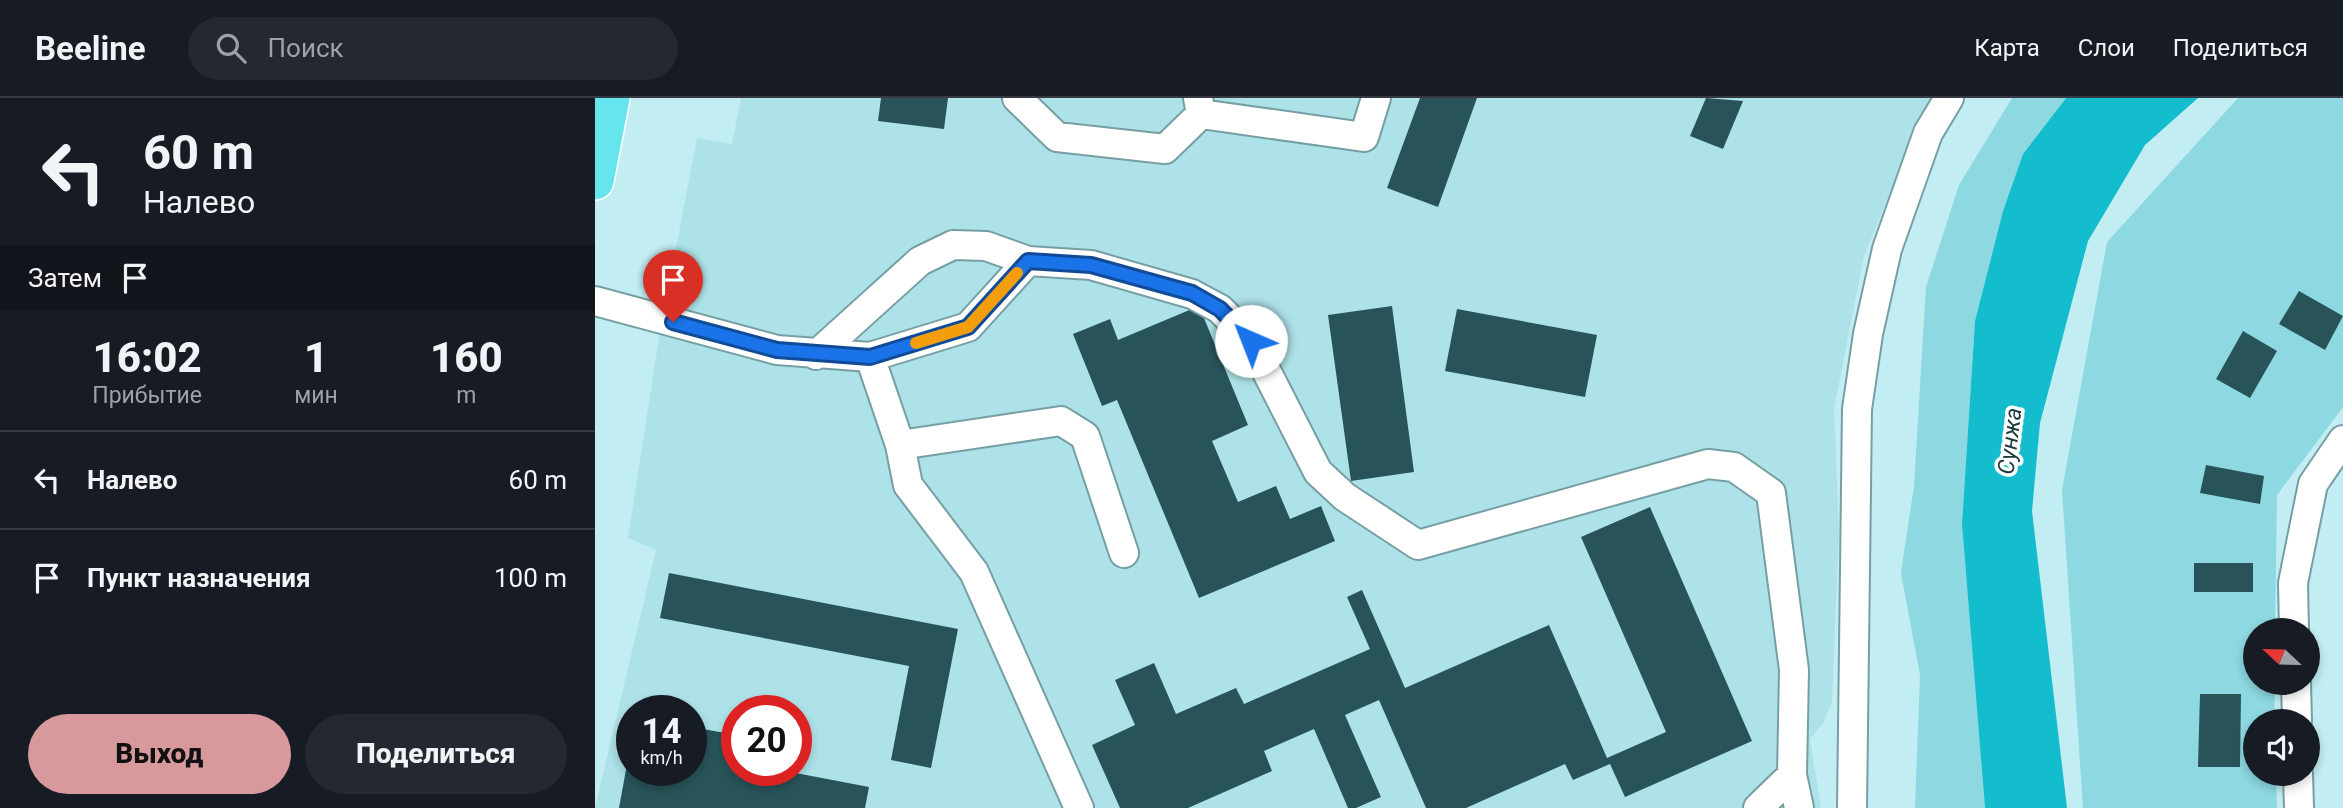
<!DOCTYPE html>
<html lang="ru">
<meta charset="utf-8">
<style>
body{margin:0;font-family:Roboto,sans-serif;background:#242831;color:#f1f3f6;height:100vh;display:flex;flex-direction:column;font-size:26px;white-space:nowrap}
*{box-sizing:border-box;margin:0}
p{font-size:23px;color:#9ea1a6}
.icon{flex:none;width:38px;height:38px;fill:none;stroke:currentColor;stroke-width:2;stroke-linecap:round;stroke-linejoin:round}
.map{position:relative;flex:1;overflow:hidden}
.details{display:flex;flex-direction:column;background:#171b24;width:595px}
.details>*{flex:none}
.banner{background:#171b24;color:#f1f3f6;overflow:hidden}
.needle{width:46px;rotate:292deg}
.fabs{position:absolute;left:1648px;top:520px;display:grid;gap:14px}
.fabs a{display:grid;place-items:center;width:77px;height:77px;border-radius:50%;background:#171b24;box-shadow:0 4px 10px #0003;font-size:35px}
.speed{position:absolute;left:21px;top:597px;display:flex;gap:14px;font-size:35px;font-weight:700;text-align:center}
.speed>*{display:grid;place-content:center;width:91px;height:91px;border-radius:50%;background:#171b24;box-shadow:0 4px 10px #0003;line-height:1}
.speed small{font-size:18px;font-weight:400}
.speed .limit{border:10px solid #d22;background:#fff;color:#111}
.pin{position:absolute;display:grid;place-items:center;width:60px;height:60px;color:#fff;margin:-72px -30px;border-radius:50% 50% 50% 0;rotate:-45deg;box-shadow:0 0 7px #0007}
.pin .icon{rotate:45deg}
.me{position:absolute;width:77px;margin:-38px;rotate:316deg;stroke-linejoin:round;filter:drop-shadow(0 0 5px #0008)}
.turn{display:flex;align-items:center;gap:24px;height:147px;padding:0 28px;font-size:32px}
.turn .icon{width:91px;height:91px;stroke-width:2.5}
.turn b{display:block;font-size:49px;line-height:60px}
.then{display:flex;align-items:center;height:66px;padding:0 28px;background:#0003;gap:14px;font-size:26px}
.eta{display:flex;justify-content:space-evenly;align-items:center;height:119px;text-align:center}
.eta b{font-size:42px;font-weight:800;line-height:49px}
.cta{display:flex;gap:14px;margin-top:auto;padding:14px 28px}
.cta a{flex:1;height:80px;border-radius:42px;background:#d8999c;color:#111;font-size:28px;font-weight:800;line-height:80px;text-align:center}
.cta a+a{background:#242831;color:#f1f3f6}
ul{padding:0;list-style:none}
li{display:flex;align-items:center;gap:21px;height:98px;padding:0 28px;border-top:2px solid #363941}
li div{flex:1}
li b{display:block;font-size:26px}
li em{font-style:normal}
header{display:flex;align-items:center;gap:42px;box-sizing:border-box;height:98px;padding:0 35px;background:#171b24;border-bottom:2px solid #363941}
header strong{font-size:33px}
nav{display:flex;gap:38px;margin-inline-start:auto;font-size:24px}
.search{width:490px;height:63px;background:#242831;display:flex;align-items:center;gap:18px;box-sizing:border-box;padding:0 24px;border-radius:38px;color:#9ea1a6;font-size:26px}
main{display:flex;flex:1;min-height:0}
.map>svg:first-child{display:block}
.built{fill:#ade2e8;fill-rule:evenodd}
.green{fill:#8dd8e1}
.water{fill:#14bdcd}
.building{fill:#285459}
.lines{fill:none;stroke-linecap:round;stroke-linejoin:round}
.minor-casing{stroke:#769fa4;stroke-width:32}
.major-casing{stroke:#fff;stroke-width:40}
.minor{stroke:#fff;stroke-width:28}
.major{stroke:#66e5ef;stroke-width:37}
.route-casing{stroke:#114b97;stroke-width:18}
.route{stroke:#1a73e8;stroke-width:12}
.slow{stroke:#f59e0b;stroke-width:12}
.labels{text-anchor:middle;dominant-baseline:central;stroke-width:7;stroke-linejoin:round;paint-order:stroke}
.water-label{font-size:23px;font-style:italic;fill:#213a3c;stroke:#fff}
</style>
<header>
<strong>Beeline</strong>
<div class="search"><svg class="icon" aria-label="search" viewBox="0 0 24 24"><circle cx="10" cy="10" r="6"/><path d="M15 15l6 6"/></svg>Поиск</div>
<nav><a>Карта</a><a>Слои</a><a>Поделиться</a></nav>
</header>
<main>
<section class="details">
<div class="banner">
<div class="turn"><svg class="icon" aria-label="left" viewBox="0 0 24 24"><path d="M17 20v-9H6M10 6l-5 5 5 5"/></svg><div><b>60 m</b>Налево</div></div>
<div class="then">Затем<svg class="icon" aria-label="arrive" viewBox="0 0 24 24"><path d="M6 21V4h12l-3 4 3 4H6"/></svg></div>
</div>
<div class="eta">
<div><b>16:02</b><p>Прибытие</p></div>
<div><b>1</b><p>мин</p></div>
<div><b>160</b><p>m</p></div>
</div>
<ul>
<li><svg class="icon" aria-label="left" viewBox="0 0 24 24"><path d="M17 20v-9H6M10 6l-5 5 5 5"/></svg><div><b>Налево</b></div><em>60 m</em></li>
<li><svg class="icon" aria-label="arrive" viewBox="0 0 24 24"><path d="M6 21V4h12l-3 4 3 4H6"/></svg><div><b>Пункт назначения</b></div><em>100 m</em></li>
</ul>
<div class="cta"><a>Выход</a><a>Поделиться</a></div>
</section>
<div class="map">
<svg width="1748" height="710" viewBox="0 0 1748 710">
<rect width="100%" height="100%" fill="#c2edf2"/>
<!-- built -->
<path class="built" d="M146 0H1339L1329 13 1269 158 1239 311 1244 432 1237 604 1228 625 1215 641 1226 710H0L61 452 33 440 64 240 102 40 137 46ZM37 612H96V672H37ZM142 612H201V672H142Z"/>
<!-- green -->
<path class="green" d="M1417 0H1471L1428 56 1408 113 1380 223 1367 426 1390 710H1320L1325 577 1306 475 1319 388 1331 189 1364 87Z
M1643 0H1748V309L1682 397 1680 532H1661V584L1680 585 1679 623H1661V676H1681L1682 710H1488L1467 392 1512 144Z"/>
<!-- water -->
<path class="water" d="M1471 0H1603L1550 47 1493 143 1445 325 1437 413 1472 710H1390L1367 426 1380 223 1408 113 1428 56Z"/>
<!-- building -->
<path class="building" d="M286 0H353L349 31 283 23Z
M825 0H882L843 109 792 90Z
M1111 0 1148 3 1128 51 1095 38Z
M1704 193 1748 218 1730 252 1684 226Z
M75 199 86 201 84 212 73 210Z
M604 208 653 327 617 343 643 404 681 388 695 421 726 408 740 443 604 500 522 302 507 308 478 236 515 221 523 242Z
M797 208 819 374 756 383 733 217Z
M862 211 1002 237 990 299 850 273Z
M1648 233 1682 253 1655 300 1621 281Z
M1611 367 1669 378 1665 406 1605 395Z
M1055 409 1157 643 1030 699 1015 666 978 682 970 666 871 710H831L784 602 750 617 786 699 761 710H753L719 631 669 653 677 673 593 710H525L497 647 540 627 520 582 559 565 581 616 641 590 649 606 775 551 752 499 767 492 810 590 954 527 1012 660 1071 634 986 439Z
M1599 465H1658V494H1599Z
M74 475 363 531 336 670 296 662 314 568 65 520Z
M1605 596H1646L1645 669H1603Z
M96 629 142 637V672H185L274 689 270 710H24L35 650 37 672H96Z"/>
<g class="lines">
<defs>
<path id="minor" d="M422 0 462 39 570 51 606 16
M603 0 606 16 769 39 781 0
M0 203 182 252 275 259 373 229 433 163
M221 257 325 163 358 147 391 148 433 163 496 167 597 196 625 211 656 243 723 374 750 399 823 447 1113 366 1139 369 1176 395 1199 572 1197 677 1163 710
M275 259 305 347 466 323 490 338 529 455
M305 347 313 387 379 474 484 710
M1699 532 1698 485 1718 386 1748 342
M1701 584 1702 623
M1703 676 1704 710
M1197 677 1204 710
M1257 710 1262 311 1273 236 1292 151 1333 35 1354 0"/>
<path id="major" d="M0 83 16 0"/>
</defs>
<!-- minor casing -->
<use href="#minor" class="minor-casing"/>
<!-- major casing -->
<use href="#major" class="major-casing"/>
<!-- minor -->
<use href="#minor" class="minor"/>
<!-- major -->
<use href="#major" class="major"/>
</g>
<g class="lines">
<defs>
<path id="route" d="M78 224 182 252 275 259 373 229 433 163 496 167 597 195 625 211 656 243"/>
</defs>
<!-- route casing -->
<use href="#route" class="route-casing"/>
<!-- route -->
<use href="#route" class="route"/>
<!-- slow -->
<path class="slow" d="M321 245 373 229 422 175"/>
</g>
<g class="labels">
<!-- water labels -->
<g class="water-label">
<text transform="translate(1415 343) rotate(-83)">Сунжа</text>
</g>
</g>
</svg>
<div class="fabs">
<a><svg class="needle" viewBox="-14 -14 28 28"><path d="M0-13l5 13h-10z" fill="#e53935"/><path d="M0 13l5-13h-10z" fill="#9ea1a6"/></svg></a>
<a><svg class="icon" aria-label="sound" viewBox="0 0 24 24"><path d="M4 9h4l5-4v14l-5-4H4zM17 9q2 3 0 6"/></svg></a>
</div>
<div class="speed"><div>14<small>km/h</small></div><div class="limit">20</div></div>
<div class="pin" style="left:78px;top:224px;background:#d93025"><svg class="icon" aria-label="arrive" viewBox="0 0 24 24"><path d="M6 21V4h12l-3 4 3 4H6"/></svg></div>
<svg class="me" style="left:656px;top:243px" viewBox="-20 -20 40 40"><circle r="19" fill="#fff"/><path d="M0-13L10 11 0 6-10 11z" fill="#1a73e8"/></svg>
</div>
</main>
